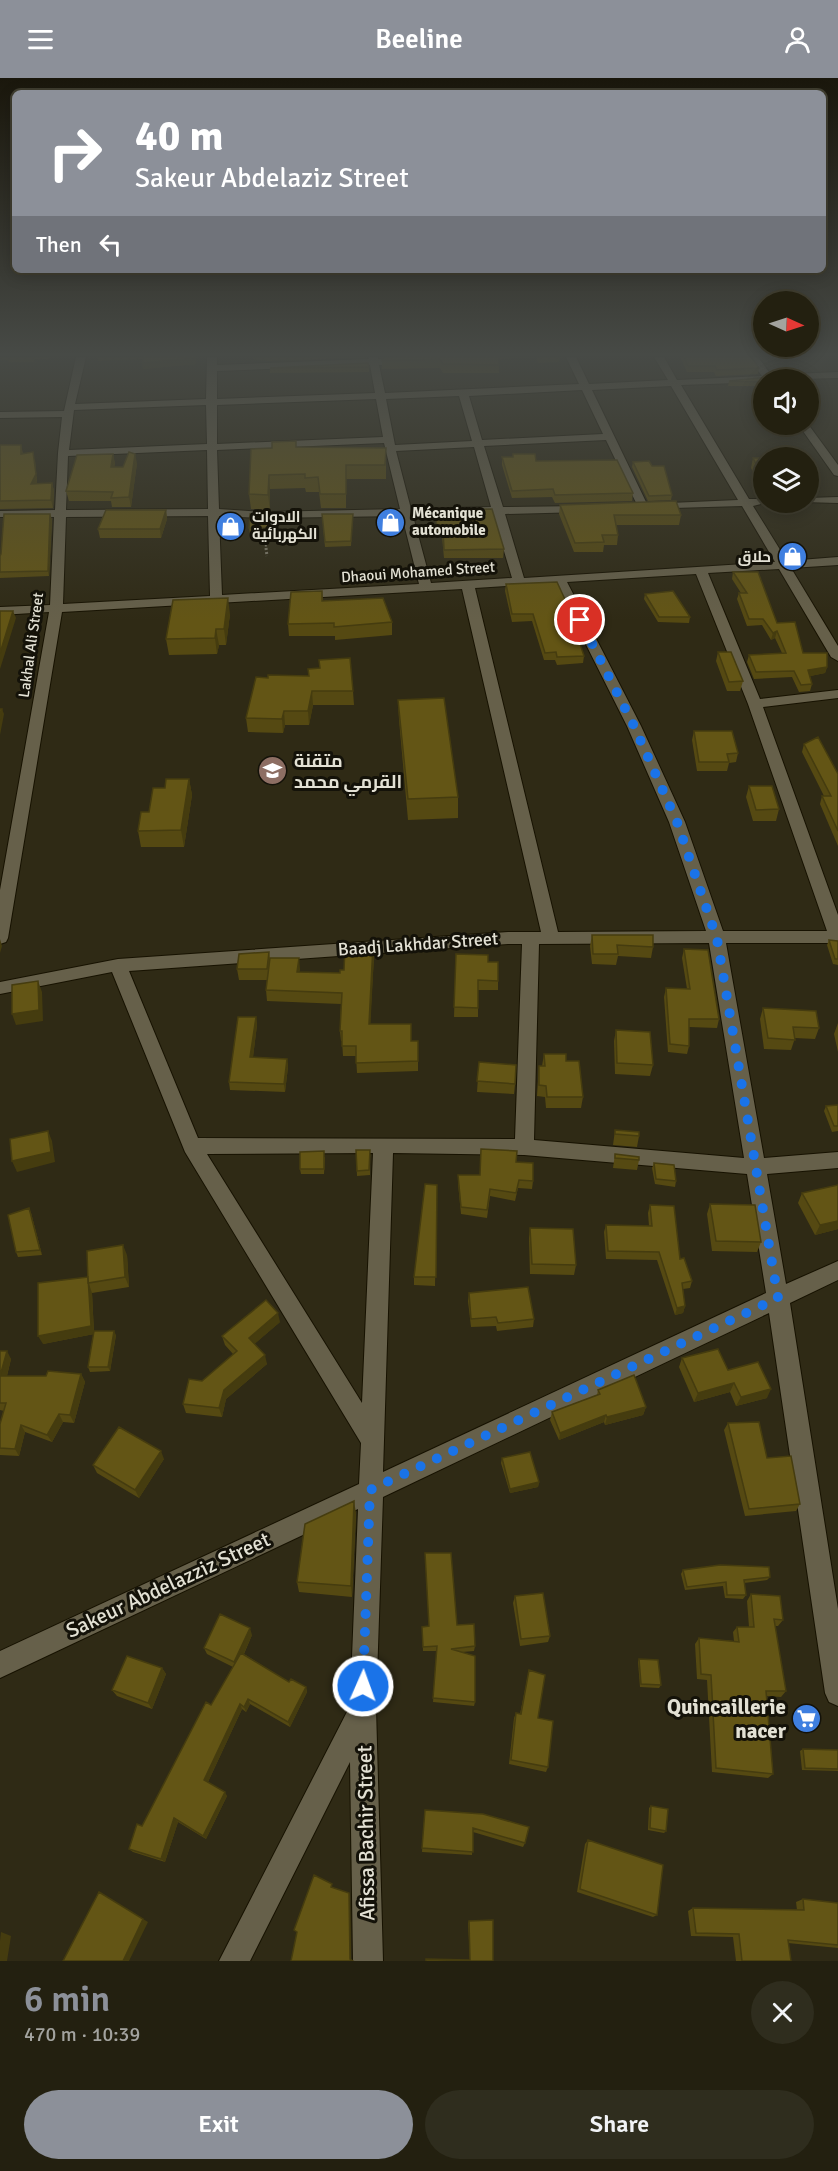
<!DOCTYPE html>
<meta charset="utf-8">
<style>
body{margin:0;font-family:Signika,Cairo,sans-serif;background:#2f2d1e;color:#f1f3f6;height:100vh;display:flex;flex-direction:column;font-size:22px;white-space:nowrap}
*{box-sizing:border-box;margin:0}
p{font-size:20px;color:#a3a39f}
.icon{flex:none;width:33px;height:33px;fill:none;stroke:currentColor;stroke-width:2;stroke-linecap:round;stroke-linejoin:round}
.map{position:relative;height:1883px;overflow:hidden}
.side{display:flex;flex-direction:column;background:#232010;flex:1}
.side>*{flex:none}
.hud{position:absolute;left:12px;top:12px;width:814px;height:183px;border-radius:9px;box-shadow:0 3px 15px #0003,0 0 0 2px #403e30;background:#8c9099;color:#fff;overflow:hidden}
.needle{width:39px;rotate:93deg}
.buttons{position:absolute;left:753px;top:213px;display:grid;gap:12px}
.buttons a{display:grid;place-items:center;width:66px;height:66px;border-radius:50%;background:#232010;box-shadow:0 3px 15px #0003,0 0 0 2px #403e30;font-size:30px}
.pin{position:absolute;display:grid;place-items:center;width:51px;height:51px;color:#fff;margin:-26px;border:3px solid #fff;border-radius:50%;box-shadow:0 2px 6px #0007}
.me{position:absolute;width:66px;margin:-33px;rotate:2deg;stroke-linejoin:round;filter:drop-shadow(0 0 4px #0008)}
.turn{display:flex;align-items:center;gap:21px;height:126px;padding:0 24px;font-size:27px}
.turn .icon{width:78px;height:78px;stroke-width:2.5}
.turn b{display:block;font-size:42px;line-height:51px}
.then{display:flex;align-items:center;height:57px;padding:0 24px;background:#0003;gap:12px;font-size:22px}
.round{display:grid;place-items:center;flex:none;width:63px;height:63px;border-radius:32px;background:#2f2d1e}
.head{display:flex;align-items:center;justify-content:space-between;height:102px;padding:0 24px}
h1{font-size:36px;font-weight:600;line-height:45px;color:#8c9099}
.primary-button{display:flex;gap:12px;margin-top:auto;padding:12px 24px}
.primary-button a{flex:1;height:69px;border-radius:36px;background:#8c9099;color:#fff;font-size:24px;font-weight:600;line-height:69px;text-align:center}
.primary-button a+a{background:#2f2d1e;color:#f1f3f6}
header{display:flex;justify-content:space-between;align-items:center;height:78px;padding:0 24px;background:#8c9099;color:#fff;font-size:27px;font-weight:600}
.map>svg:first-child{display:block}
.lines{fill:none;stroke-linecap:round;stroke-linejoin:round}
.street-casing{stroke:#171201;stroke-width:2}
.path-far1{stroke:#817d6c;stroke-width:2;stroke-dasharray:1.5 1.5;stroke-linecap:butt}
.path{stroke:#817d6c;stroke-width:3;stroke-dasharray:2 2;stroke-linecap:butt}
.street{fill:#66604a;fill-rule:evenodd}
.wall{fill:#554912}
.shaded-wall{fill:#453c0f}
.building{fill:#635515;stroke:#453c0f;stroke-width:1.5}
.route{stroke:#1a73e8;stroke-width:10;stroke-dasharray:0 18}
.labels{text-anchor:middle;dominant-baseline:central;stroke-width:6;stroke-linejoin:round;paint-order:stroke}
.far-poi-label{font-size:15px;font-weight:bold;fill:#e3e1d4;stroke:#141209;text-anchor:start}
.far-street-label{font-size:15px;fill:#e3e1d4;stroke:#141209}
.poi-label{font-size:18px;font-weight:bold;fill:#e3e1d4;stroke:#141209;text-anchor:start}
.street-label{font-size:18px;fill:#e3e1d4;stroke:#141209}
.near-street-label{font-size:21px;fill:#e3e1d4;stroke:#141209}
.near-poi-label{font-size:21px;font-weight:bold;fill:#e3e1d4;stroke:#141209;text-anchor:end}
</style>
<header><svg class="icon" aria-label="menu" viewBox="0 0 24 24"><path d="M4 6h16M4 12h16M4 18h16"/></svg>Beeline<svg class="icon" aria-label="person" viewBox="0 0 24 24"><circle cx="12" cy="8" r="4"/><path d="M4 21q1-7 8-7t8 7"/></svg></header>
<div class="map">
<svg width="838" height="1883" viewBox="0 0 838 1883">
<rect width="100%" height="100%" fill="#2f2a15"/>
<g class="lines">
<defs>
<path id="street" d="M76 279H86L75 326 206 321 207 279H217V287L369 281 368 279H378V281H408L410 283 405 286 379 287 385 315 579 306 566 279H576L589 306 668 302 654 279H664L677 302 762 298 748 279H758L771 297 838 294V300L764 302V304L681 307 749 421H764V424H769L753 428 787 483 838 479V487L791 490 838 568V583L831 579 779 491 708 495 760 621 838 612V620L763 629 838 837V867L832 865H726L764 1080 838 1074V1090L767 1096 786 1206 838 1183V1202L790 1225 838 1531V1628L829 1624 825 1615 769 1235 383 1419 376 1630 383 1883H353L350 1684 250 1883H219L350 1628 358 1431 0 1600V1573L359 1406 361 1365 185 1074 112 894 0 916V904L118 881 508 854H541L462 511 62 534 8 860 6 864 0 866V812L49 534 0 537V529L50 527 54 439H0V433L55 432 58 375 62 339 0 340V334L64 333ZM370 287 375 315 217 321V293ZM671 308 738 422 647 426 592 312ZM582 312 603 356 482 362 469 318ZM459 318 472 363 395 367 386 321ZM376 321 383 359 217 366V327ZM206 327 207 366 69 372 74 332ZM606 362 639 431 742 428 775 484 524 500 505 436 583 434 589 431 583 428 503 429 484 368ZM384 365 400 431 264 434 219 431 217 372ZM474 369 491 429 411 431 396 373ZM207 372 208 431 66 432 68 378ZM493 436 512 500 431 505 413 438ZM208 438 210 518 63 526 66 439ZM219 438 264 440 402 438 419 506 222 517ZM696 496 748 626 827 853H723L685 744 641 648 567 504ZM555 505 627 648 669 744 706 853 558 854 475 510ZM709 865 744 1080 534 1062 539 866ZM508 866H522L515 1061 198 1060 129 893ZM373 1075 362 1325 207 1076ZM393 1075 524 1077 747 1096 766 1215 383 1394Z
M798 346H808L838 387V398L834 397Z
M838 419V425L803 424H808V420Z"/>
</defs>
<!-- street casing -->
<use href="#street" class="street-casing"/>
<!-- path-far1 -->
<path class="path-far1" d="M265 452 266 471"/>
<!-- path -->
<path class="path" d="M266 470 267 478"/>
<!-- street -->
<use href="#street" class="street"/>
</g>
<!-- wall -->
<path class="wall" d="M0 279H50L49 281H35L34 284H9L8 282H0Z
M98 279H195L196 286 143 291V281L98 283Z
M253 279H366L269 283 253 281Z
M404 279 499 287V295H443L440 290 382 291V280Z
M500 279H560L559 284 538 285 536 279 500 281Z
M680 279H751L759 290 758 296 716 298 714 294H687Z
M369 289V294L270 295V290Z
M764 302V308H728L729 303Z
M0 367H21L23 376 35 382 37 404 36 406 52 405 54 413 53 430 0 431Z
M296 369 386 384V401H346V430H321L319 414H306L305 410 270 411V432L251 431 249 416Z
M113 376 115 386 114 389H123L137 385 131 429H112L111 423H69L66 413Z
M502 379 536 383 633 415 632 423 555 425 552 419 512 420 502 387Z
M753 380H764V410H761L751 390Z
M633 384 672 417 671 422 648 423 632 389Z
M560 427 681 437 679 447H616L618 457 617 467H604L603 474H574L559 436Z
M166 432 167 441 161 460H100L98 451Z
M435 432 504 471 503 480H444L442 459H437Z
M322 436H353L351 468 325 469Z
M269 437V455L250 456 249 450Z
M52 441 49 498 0 500V478Z
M733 494 803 575 827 589 825 595 810 598 812 606 810 613 799 614 792 599 754 601 747 584 749 577 782 575 775 560 771 562 762 547 747 548 737 521 739 515H741L732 501Z
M506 506 584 578 583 585 557 587 555 582H544L532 543 512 544 505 513Z
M322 513 323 523 392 544V557L335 562V558H289L288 546Z
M645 516 690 539 689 545 658 544 644 521Z
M230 536 226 567H219L217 576 169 577 166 561Z
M718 574 743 603 740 613H727L716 583Z
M256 599 353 613 354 627H313L309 647H285L283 655 248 654 246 640Z
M398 622 458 719V740L408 742 399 642Z
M694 653 738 675 736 684 729 685 727 693H697L692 662Z
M804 666 838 696V768L820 726 822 718H824L802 674Z
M189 701 192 717 184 769H141L138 753 165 710Z
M749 708 779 731 776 743H753L746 719Z
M592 857 653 869 651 880 618 878 616 887 592 886 590 868Z
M829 862 838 863V887L833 886 827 867Z
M684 871 719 941 717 950 689 949V968L687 976 668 974 664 919 666 910 687 911 682 880Z
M269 874 270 880 300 891 299 894 340 895 344 892 374 878 370 946 411 963H418V993L357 995 356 978H343L342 963H341L340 953 341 926 267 923 266 912 267 902H239L237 891Z
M456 876 488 884 498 903V912H478V939H454Z
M763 930 819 950 815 961 795 960 791 972 764 971 760 941Z
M256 939 257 947 253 979 287 981 288 989 285 1014 230 1012 229 1004Z
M838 945V974L834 956Z
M616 952 653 987 650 998 615 996 614 963Z
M544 976 566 983 583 1019 581 1030H546L545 1019 537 1018 539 988H542Z
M479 984 515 1006 514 1016 477 1014Z
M838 1027V1053L832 1054 824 1033 826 1028Z
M615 1052 639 1058 637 1069 613 1067Z
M356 1072H370V1097L357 1098Z
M615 1076 639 1082 637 1092 613 1090Z
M325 1079 324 1096H301L300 1091Z
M516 1084 533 1103 532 1111 518 1110 515 1123 490 1118 487 1140 461 1136 458 1105V1097H480Z
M654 1085 676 1103 675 1109 655 1106 652 1090Z
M437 1107 435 1208 414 1207V1199Z
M838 1108V1151L815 1157 798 1125 802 1115Z
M710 1126 761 1164 757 1174 712 1173 707 1136Z
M650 1127 692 1203 690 1210 683 1211 685 1228 683 1235 675 1237 657 1182 606 1181 604 1154 606 1147 649 1148 648 1135Z
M31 1135 42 1177 18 1179 16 1174Z
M530 1150 576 1187 574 1197 530 1196 529 1160Z
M127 1177 129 1209 92 1215 94 1254 116 1257 110 1293 90 1294 88 1289 94 1256 43 1266 88 1199Z
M469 1215 534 1241 533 1249 497 1253 496 1248 471 1249 468 1223Z
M280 1244 254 1266 267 1286 226 1321 222 1339 186 1335 183 1326 202 1303 233 1276 225 1267 222 1258Z
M0 1273 11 1281 7 1298H46L81 1296 85 1304 74 1345 63 1344 52 1364 25 1354 19 1378 0 1377V1346L4 1333 0 1332Z
M682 1280 728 1292 767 1320 736 1328 730 1314 694 1324 679 1289Z
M598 1312 646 1329 643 1337 605 1347 604 1344 559 1362 550 1342 552 1334 597 1317Z
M728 1345 767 1380 800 1426 796 1433 745 1438 724 1352Z
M502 1380 539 1404 538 1409 510 1415 501 1385Z
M164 1381 139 1420 97 1395 93 1387Z
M356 1435 352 1519 299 1514 297 1504Z
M683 1492 770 1499 767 1502 744 1505 746 1517 743 1521 725 1520 723 1508 685 1512 681 1496Z
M751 1516 783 1542 778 1548H775L786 1613 781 1619 767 1618 773 1696 768 1700 712 1694 707 1602 697 1601 695 1566 699 1560 734 1563 733 1554 737 1549H749L747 1523Z
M515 1518 550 1558 548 1564 520 1568 513 1525Z
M457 1547 475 1568 474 1573 462 1574 475 1624 474 1628 433 1624 437 1573H423L422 1549Z
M252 1557 244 1576 289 1604 306 1609 307 1614 290 1649 250 1626 246 1634 242 1631 208 1704 227 1718 206 1761 178 1744 165 1784 133 1774 129 1771 233 1589 207 1576 204 1570Z
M639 1581 661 1607 659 1610 640 1609 638 1584Z
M162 1590 166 1596 152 1631 117 1618 112 1612Z
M529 1592 548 1689 546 1694 509 1686 514 1640 516 1635 520 1636Z
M803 1671 838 1672V1693L802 1692 800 1673Z
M651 1728 666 1753 664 1755 648 1752 649 1730Z
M425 1732 525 1765 523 1769 473 1754 472 1777 422 1774Z
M588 1762 657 1837 653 1839 577 1814 585 1766Z
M803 1821 838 1825V1870L788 1865 791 1883H736L733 1859 691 1858 688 1833 693 1830 797 1832 796 1824Z
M469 1843 493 1883 470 1882 468 1845Z"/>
<!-- shaded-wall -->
<path class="shaded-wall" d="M195 279 196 286 143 291 142 285Z
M33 374 37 404 33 414 31 406Z
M113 376 115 386 112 399 111 389Z
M135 376 137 385 131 429 129 419Z
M269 397 270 411V432L268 417Z
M52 405 54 413 53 430 51 422Z
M166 432 167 441 161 460 160 451Z
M50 436 52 441 49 498 48 493Z
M228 520 230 536 226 567 224 551Z
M13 533 16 540 0 591V575Z
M216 551 219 567 217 576 215 560Z
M777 553 775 560 771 562 773 555Z
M827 589 825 595 806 599 808 592Z
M312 613 313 627 309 647 308 633Z
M2 631 4 636 0 657V642Z
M284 633 285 647 283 655 282 641Z
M189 701 192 717 184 769 181 752Z
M0 861 2 868 0 875Z
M373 867 374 878 370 956 369 946Z
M299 880 300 891 298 905 297 894Z
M38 903 42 914 43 943 16 947 12 936Z
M256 939 257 947 252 987 250 979Z
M287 981 288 989 285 1014 284 1006Z
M48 1053 52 1063 55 1084 17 1094 12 1083Z
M29 1130 31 1135 42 1177 40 1172Z
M838 1143V1151L815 1157 820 1147Z
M123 1167 127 1177 129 1209 125 1199Z
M89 1206 92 1215 94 1256 43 1266 38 1258Z
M685 1228 683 1235 675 1237 677 1230Z
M278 1235 280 1244 251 1269 249 1260Z
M114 1253 116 1257 110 1293 108 1289Z
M7 1273 11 1281 5 1305 0 1298Z
M265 1277 267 1286 226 1321 222 1339 219 1330 224 1312Z
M81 1296 85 1304 74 1345 70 1337Z
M734 1305 730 1314 694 1324 698 1315Z
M771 1311 767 1320 736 1328 741 1319Z
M646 1329 643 1337 605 1347 607 1339Z
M59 1336 63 1344 52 1364 47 1357Z
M606 1337 604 1344 559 1362 560 1355Z
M21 1347 25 1354 19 1378 15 1371Z
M161 1373 164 1381 139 1420 135 1412Z
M539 1404 538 1409 510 1415V1411Z
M354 1423 356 1435 352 1519 351 1508Z
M250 1550 252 1557 237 1591 234 1584Z
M162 1590 166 1596 152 1631 148 1625Z
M306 1609 307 1614 290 1649 288 1644Z
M248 1621 250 1626 246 1634 244 1629Z
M240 1626 242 1631 207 1706 204 1702Z
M225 1714 227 1718 206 1761 203 1758Z
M174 1740 178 1744 165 1784 161 1781Z
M99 1814 148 1844 129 1883H123Z
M349 1815 350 1817 351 1883 350 1881Z
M1 1854 11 1858 7 1883H0V1863Z"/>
<!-- building -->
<path class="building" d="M144 279H195V280L142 285Z
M404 279H499V287L443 286 440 281 382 283V280Z
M684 279H751L759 290 717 292 715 288H688Z
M368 285 369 289 270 290Z
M769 299 770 302H764V304L729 303Z
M296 363V369L386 370 385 387H346V416H320L318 399 305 400V396L269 397 268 417 249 416 251 371 272 370V364Z
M0 367H21V376L33 374 36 396 31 406 52 405 51 422 0 423Z
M129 374 135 376 129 419 111 420 113 414 66 413 77 377 113 376 111 389H123Z
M513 376H535L536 383 617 382 633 415 555 417 553 411 512 413 502 379H513Z
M753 380H764V400H763Z
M649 383 652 388H664L672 417 649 418 633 384Z
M676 423 681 437H614L618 457H602L604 464 575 465 560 427Z
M492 431 504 471 444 472 443 451H437L435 432Z
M106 432H166L160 451H98Z
M4 436H50L48 493 0 494V478L1 476Z
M250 436 269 437V450H249Z
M322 436H353L351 463 325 464Z
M733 494H758L777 545 795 544 803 575H827V589L808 592 812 606 801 607 794 593 756 594 749 577 786 575 777 553 773 555 763 541H749L739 515H747Z
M557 504 568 528 584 578 557 579 556 574 545 575 533 536H512L506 506Z
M322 513V523L383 520 392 544 334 549V545L288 546 291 514Z
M673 513 690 539H659L645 516Z
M228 520 224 551H216L215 560 166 561 173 522Z
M0 533H13L0 575Z
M718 574H731L743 603 729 604Z
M350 580 353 613H312L308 633H284L282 641 246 640 256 599 268 600V597L309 598 308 591 320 590 319 582Z
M444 620 458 719 408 721 398 622Z
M0 631H2L0 642Z
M694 653H732L738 675 727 676 729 684H699Z
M818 659 838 696V753L822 718H831L804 666Z
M166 701H189L181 752 138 753 141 734H149L153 710H165Z
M749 708H772L779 731 756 732Z
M592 857H653V869L617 867 618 876H593Z
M829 862 838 863V881H835Z
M373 867 369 946H411V963H418V983L356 985V968H342V953H340L342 915 266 912 270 880H299L297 894 340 895V892H344L345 869Z
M684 871 708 872 719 941H689V968L670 966 666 910 690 911Z
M269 874 267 891H237L239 876Z
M456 876 488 877V884H498V903L478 902V930L454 929Z
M38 903 39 932 12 936V907Z
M763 930 816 933 819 950 793 949 795 962 768 960Z
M238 939H256L250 979 287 981 284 1006 229 1004Z
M616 952 650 954 653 987 617 985Z
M544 976H566V983H579L583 1019H547L546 1008 539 1007V988H545Z
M479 984 516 987 515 1006 477 1003Z
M838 1027V1048H834L826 1028Z
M615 1052 639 1054V1058L615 1056Z
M48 1053 51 1074 12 1083 10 1061Z
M481 1071 517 1073 516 1084 533 1085V1103L519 1102 516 1115 490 1111 487 1132 461 1129 458 1097H480Z
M356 1072H370L369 1092 357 1093Z
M324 1073V1091H300V1074Z
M615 1076 639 1079V1082L615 1080Z
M654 1085 674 1087 676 1103 656 1101Z
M425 1106 437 1107 436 1199H414Z
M838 1107V1143L820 1147 802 1115Z
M710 1126 755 1127 761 1164 716 1163Z
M650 1127 674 1128 680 1181 684 1180 692 1203 682 1205 685 1228 677 1230 659 1174 608 1173 606 1147 652 1148Z
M29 1130 40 1172 16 1174 8 1137Z
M530 1150 573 1151 576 1187 532 1186Z
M123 1167 125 1199 88 1205 87 1173Z
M88 1199 91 1248 38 1258V1205Z
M528 1209 534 1241 498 1245 496 1239 471 1241 469 1215Z
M266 1222 278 1235 249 1260 265 1277 224 1312 219 1330 183 1326 189 1301 202 1303 237 1273 222 1258Z
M94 1253H114L108 1289H88Z
M718 1271 728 1292 758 1284 771 1311 741 1319 734 1305 698 1315 682 1280Z
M0 1273H7L0 1298H46L48 1293 81 1296 70 1337 59 1336 47 1357 21 1347 15 1371 0 1370V1346L6 1325H0Z
M634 1297 646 1329 607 1339 606 1337 560 1355 552 1334 600 1316 598 1312Z
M759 1344 767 1380 791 1378 800 1426 749 1431 728 1345Z
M119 1349 161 1373 135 1412 93 1387Z
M530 1374 539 1404 510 1411 502 1380Z
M354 1423 351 1508 297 1504 305 1446Z
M425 1475H451L457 1547 474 1546 475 1568 451 1571 475 1578V1624L433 1620 437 1568 423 1569 422 1549 429 1548Z
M720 1487 769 1489 770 1499 744 1502 746 1517H727L726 1504 687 1509 683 1492Z
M543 1515 550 1558 521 1561 515 1518Z
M751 1516 780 1518 783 1542 774 1541 786 1613H766L773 1696 716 1690 711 1597 701 1596 699 1560 739 1564 737 1549H754Z
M220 1536 250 1550 234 1584 204 1570Z
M241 1575 289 1604 291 1601 306 1609 288 1644 248 1621 244 1629 240 1626 204 1702 225 1714 203 1758 174 1740 161 1781 129 1771 137 1746 142 1748 206 1624 211 1627Z
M127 1578 162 1590 148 1625 112 1612Z
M639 1581 658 1582 661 1607 641 1606Z
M529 1592 545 1597 538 1640 553 1643 548 1689 511 1682 516 1635 521 1636Z
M803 1671 838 1672V1691L805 1690Z
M651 1728 668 1731 666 1753 650 1750Z
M425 1732 483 1736 529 1749 525 1765 473 1750V1774L422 1770Z
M588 1762 663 1787 657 1837 580 1811Z
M314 1797 332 1806 331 1809 349 1815 350 1881 353 1883H291L297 1854 294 1852Z
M99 1814 143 1841 123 1883H63Z
M803 1821 838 1825V1867L788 1862 791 1883H742L739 1856 696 1855 693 1830 804 1832Z
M493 1842V1883H426V1881L470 1882 469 1843Z"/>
<!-- sky -->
<linearGradient id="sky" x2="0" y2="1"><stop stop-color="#1a170c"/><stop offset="0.51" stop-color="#474a46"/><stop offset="1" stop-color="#474a46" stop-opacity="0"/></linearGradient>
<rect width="838" height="542" fill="url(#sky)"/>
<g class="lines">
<!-- route -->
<path class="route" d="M363 1608 370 1412 778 1220 717 861 677 744 634 648 580 542"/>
</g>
<!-- icons -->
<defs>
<symbol id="shop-disc" viewBox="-11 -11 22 22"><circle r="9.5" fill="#3f7fe0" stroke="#141209"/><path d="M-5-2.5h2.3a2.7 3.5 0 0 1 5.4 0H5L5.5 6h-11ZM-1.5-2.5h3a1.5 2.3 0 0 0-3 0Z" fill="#fff"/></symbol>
<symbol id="school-disc" viewBox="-11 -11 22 22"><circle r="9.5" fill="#8d6e63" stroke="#141209"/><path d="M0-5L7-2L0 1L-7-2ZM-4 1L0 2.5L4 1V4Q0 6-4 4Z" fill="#fff"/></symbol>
<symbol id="supermarket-disc" viewBox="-11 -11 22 22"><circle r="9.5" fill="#3f7fe0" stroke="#141209"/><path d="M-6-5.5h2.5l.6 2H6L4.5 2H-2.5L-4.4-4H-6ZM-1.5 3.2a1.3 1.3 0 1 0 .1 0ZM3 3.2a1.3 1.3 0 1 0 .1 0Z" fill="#fff"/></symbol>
</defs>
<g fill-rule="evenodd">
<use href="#shop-disc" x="374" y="428" width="33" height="33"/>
<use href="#shop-disc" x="214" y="432" width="33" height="33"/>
<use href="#shop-disc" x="776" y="462" width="33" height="33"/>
<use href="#school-disc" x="256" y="676" width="33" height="33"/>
<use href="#supermarket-disc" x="790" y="1624" width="33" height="33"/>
</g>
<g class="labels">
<!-- far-poi labels -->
<g class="far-poi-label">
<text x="412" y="435">Mécanique<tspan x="412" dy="17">automobile</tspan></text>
<text x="252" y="439">الادوات<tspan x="252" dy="17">الكهربائية</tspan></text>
<text x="771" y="479" text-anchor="end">حلاق</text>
</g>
<!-- far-street labels -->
<g class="far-street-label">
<text transform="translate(418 494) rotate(-4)">Dhaoui Mohamed Street</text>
<text transform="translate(31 567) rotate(-82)">Lakhal Ali Street</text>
</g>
<!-- poi labels -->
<g class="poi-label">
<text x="294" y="683">متقنة<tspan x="294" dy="21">القرمي محمد</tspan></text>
</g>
<!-- street labels -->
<g class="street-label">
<text transform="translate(418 866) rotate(-4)">Baadj Lakhdar Street</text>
</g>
<!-- near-street labels -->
<g class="near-street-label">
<text transform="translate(168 1507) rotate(-25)">Sakeur Abdelazziz Street</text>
<text transform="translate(366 1755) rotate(-91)">Afissa Bachir Street</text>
</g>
<!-- near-poi labels -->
<g class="near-poi-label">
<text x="786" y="1629">Quincaillerie<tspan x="786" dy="24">nacer</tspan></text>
</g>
</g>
</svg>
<div class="buttons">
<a><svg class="needle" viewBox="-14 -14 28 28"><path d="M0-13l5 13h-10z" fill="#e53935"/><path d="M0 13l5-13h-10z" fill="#a3a39f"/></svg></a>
<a><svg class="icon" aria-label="sound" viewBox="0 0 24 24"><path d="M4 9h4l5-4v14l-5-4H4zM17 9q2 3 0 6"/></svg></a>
<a><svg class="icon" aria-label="layers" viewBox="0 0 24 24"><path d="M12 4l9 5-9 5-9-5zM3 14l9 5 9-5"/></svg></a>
</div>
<div class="pin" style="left:580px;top:542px;background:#d93025"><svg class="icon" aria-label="arrive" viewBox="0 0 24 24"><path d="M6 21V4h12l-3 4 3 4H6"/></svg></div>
<svg class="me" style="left:363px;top:1608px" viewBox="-20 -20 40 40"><circle r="17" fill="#1a73e8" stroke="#fff" stroke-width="3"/><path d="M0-11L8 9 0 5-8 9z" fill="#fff"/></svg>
<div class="hud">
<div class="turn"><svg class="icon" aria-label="right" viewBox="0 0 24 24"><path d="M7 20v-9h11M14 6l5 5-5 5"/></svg><div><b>40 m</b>Sakeur Abdelaziz Street</div></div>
<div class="then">Then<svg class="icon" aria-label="left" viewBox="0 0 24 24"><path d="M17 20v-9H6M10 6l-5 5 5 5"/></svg></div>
</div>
</div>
<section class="side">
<div class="head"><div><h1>6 min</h1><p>470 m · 10:39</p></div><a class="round"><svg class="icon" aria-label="close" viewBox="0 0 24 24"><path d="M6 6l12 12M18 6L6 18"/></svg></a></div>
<div class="primary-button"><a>Exit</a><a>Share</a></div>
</section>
